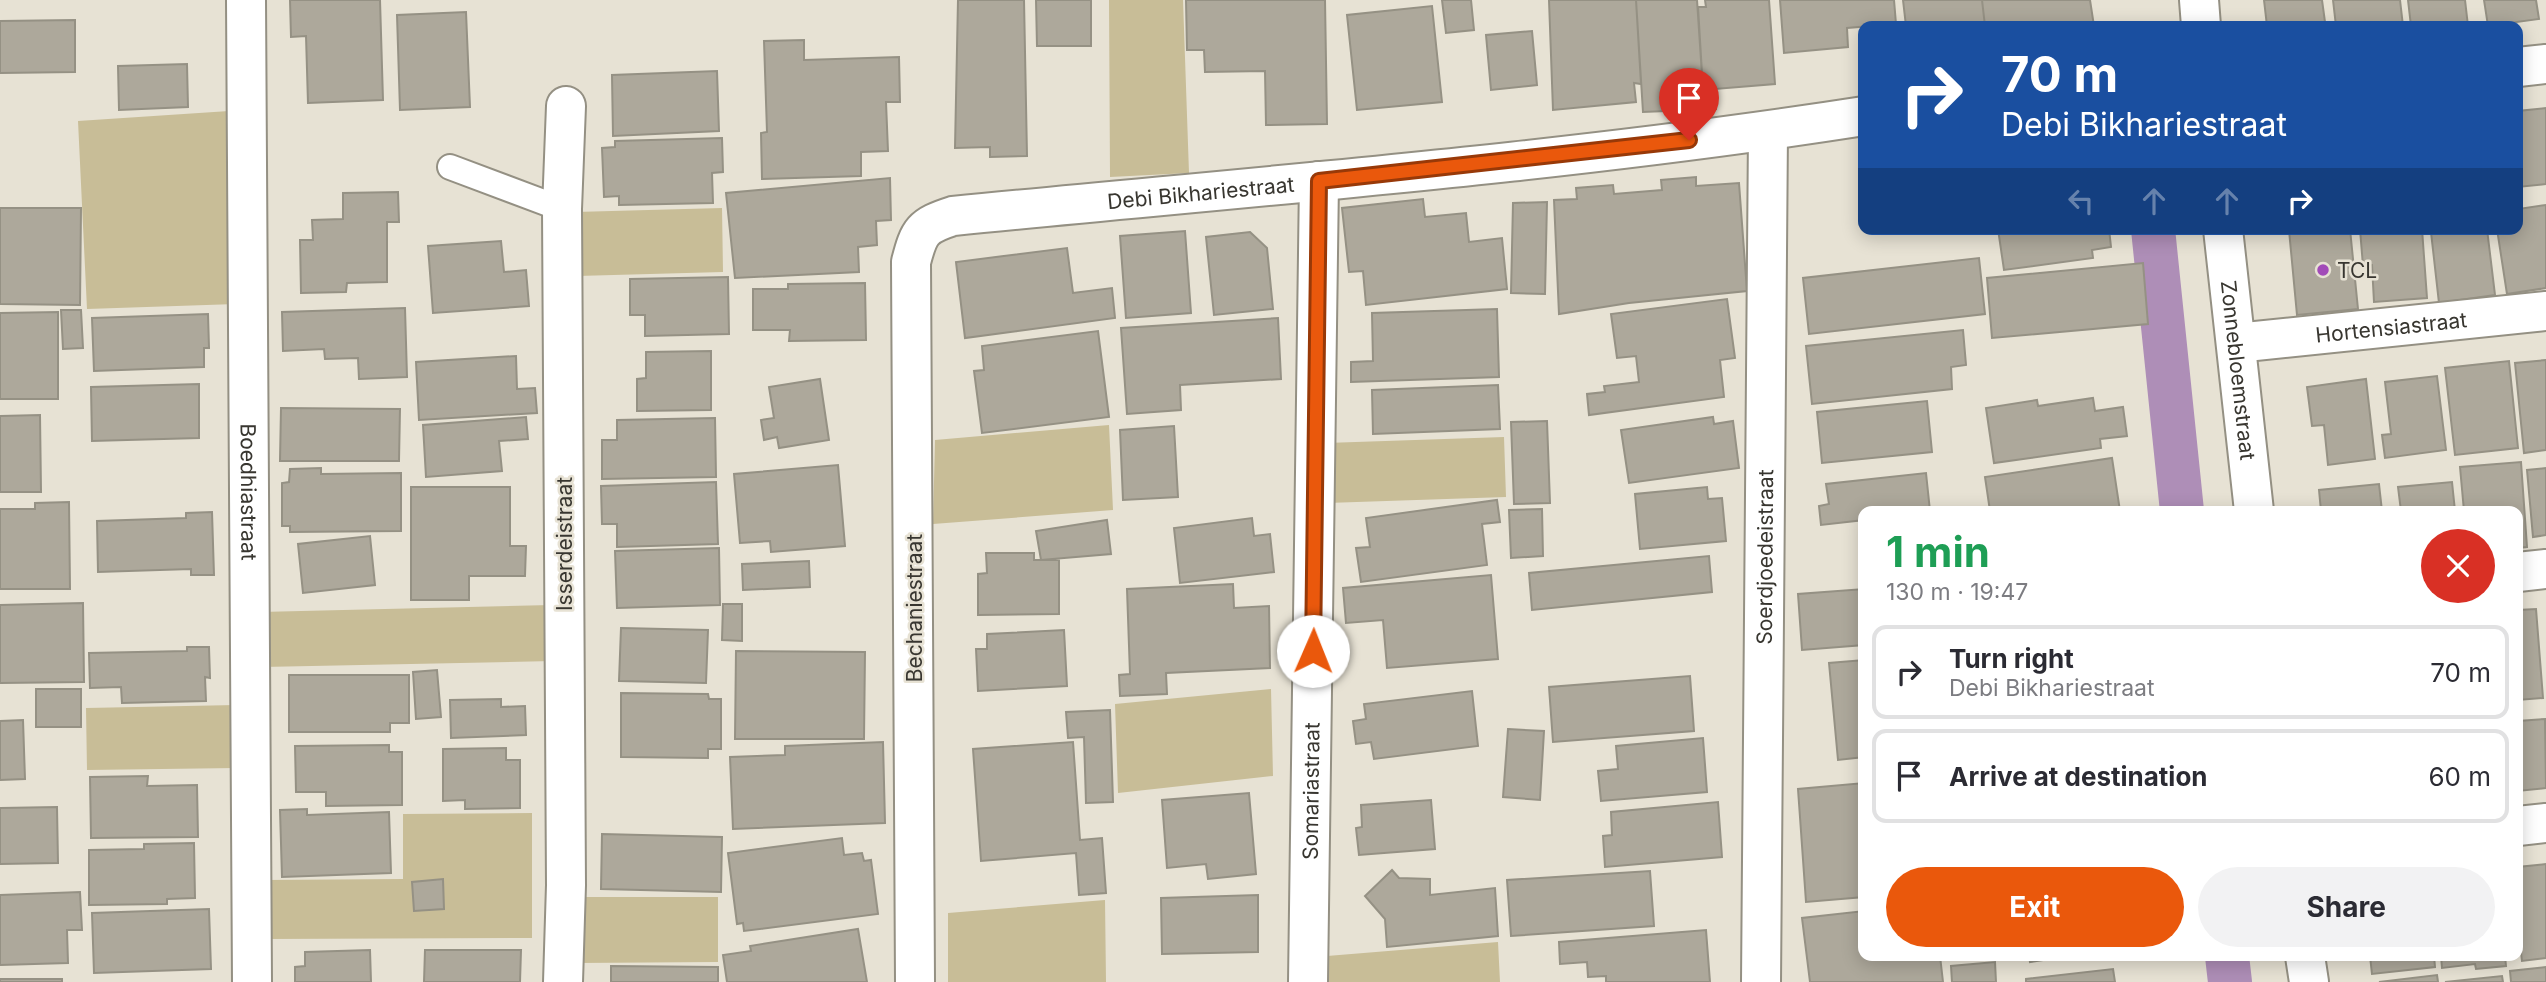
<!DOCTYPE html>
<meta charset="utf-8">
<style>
body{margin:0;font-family:Inter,sans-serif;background:#f2f2f3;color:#2b2b33;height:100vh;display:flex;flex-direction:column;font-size:26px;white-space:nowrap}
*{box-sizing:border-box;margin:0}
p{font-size:23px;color:#7c7c81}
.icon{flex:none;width:38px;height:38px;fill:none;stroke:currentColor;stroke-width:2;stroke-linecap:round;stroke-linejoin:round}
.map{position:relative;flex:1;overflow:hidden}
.details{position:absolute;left:1858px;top:506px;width:665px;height:455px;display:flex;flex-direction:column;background:#fff;border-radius:14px;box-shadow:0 4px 18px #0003}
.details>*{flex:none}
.top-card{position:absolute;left:1858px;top:21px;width:665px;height:214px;border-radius:14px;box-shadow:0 4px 18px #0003;background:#1a4fa0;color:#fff;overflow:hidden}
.pin{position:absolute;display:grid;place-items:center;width:60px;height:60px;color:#fff;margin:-72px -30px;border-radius:50% 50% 50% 0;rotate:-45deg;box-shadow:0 0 7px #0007}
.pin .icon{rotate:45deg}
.me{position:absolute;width:77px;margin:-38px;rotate:1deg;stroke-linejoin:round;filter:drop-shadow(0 0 5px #0008)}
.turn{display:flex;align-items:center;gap:24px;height:147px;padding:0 28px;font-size:32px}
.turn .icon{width:91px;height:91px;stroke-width:2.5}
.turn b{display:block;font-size:49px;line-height:60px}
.lanes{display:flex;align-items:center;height:66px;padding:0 28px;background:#0003;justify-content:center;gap:35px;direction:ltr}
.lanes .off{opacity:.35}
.round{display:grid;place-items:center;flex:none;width:74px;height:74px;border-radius:37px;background:#f2f2f3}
.overview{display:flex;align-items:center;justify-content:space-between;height:119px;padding:0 28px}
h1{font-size:42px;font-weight:700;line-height:52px;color:#1e9e55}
.cta{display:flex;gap:14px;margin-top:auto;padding:14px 28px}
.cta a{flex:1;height:80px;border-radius:42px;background:#ea580c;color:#fff;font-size:28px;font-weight:700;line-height:80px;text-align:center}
.cta a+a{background:#f2f2f3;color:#2b2b33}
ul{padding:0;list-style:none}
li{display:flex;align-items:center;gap:21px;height:94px;margin:0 14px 10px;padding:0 14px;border:4px solid #e1e1e2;border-radius:14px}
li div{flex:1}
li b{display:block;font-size:26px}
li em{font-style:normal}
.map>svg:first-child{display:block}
.green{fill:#c8bd97}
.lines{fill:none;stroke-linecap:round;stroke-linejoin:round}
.canal{stroke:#ae8eb7;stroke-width:44}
.building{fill:#ada89b;stroke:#959184;stroke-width:2}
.lane-casing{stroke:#949083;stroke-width:28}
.street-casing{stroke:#949083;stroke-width:42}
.secondary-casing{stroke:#949083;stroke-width:42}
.lane{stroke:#fff;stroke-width:24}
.street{stroke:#fff;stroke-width:38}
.secondary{stroke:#fff;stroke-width:38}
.route-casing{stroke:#983908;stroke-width:18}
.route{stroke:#ea580c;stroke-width:12}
.poi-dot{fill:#a24bb8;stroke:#e7e2d4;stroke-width:2.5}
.labels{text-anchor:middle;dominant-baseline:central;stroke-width:5;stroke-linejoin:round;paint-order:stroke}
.street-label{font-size:21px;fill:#383630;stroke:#e7e2d4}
.poi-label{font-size:21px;fill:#383630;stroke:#e7e2d4;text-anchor:start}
</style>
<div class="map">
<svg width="2546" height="982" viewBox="0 0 2546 982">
<rect width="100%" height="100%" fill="#e7e2d4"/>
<!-- green -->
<path class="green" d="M1109 0H1183L1189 173 1110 177Z
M229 111 236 304 87 309 78 121Z
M722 208 723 272 577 276 575 212Z
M1109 425 1113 510 933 524 935 440Z
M1504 437 1506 497 1327 503 1326 443Z
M551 605 553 661 262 667 260 612Z
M1271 689 1273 776 1118 793 1115 704Z
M236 705V768L87 770 86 708Z
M532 813V938L266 939V880L403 879V814Z
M577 897H718V962L577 963Z
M1105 900 1106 982H948V913Z
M1498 942 1500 982H1328L1327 956Z"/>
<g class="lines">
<!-- canal -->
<path class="canal" d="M2153 229 2182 511
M2227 956 2230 982"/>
</g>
<!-- building -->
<path class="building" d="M290 0H380L383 100 308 103 306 36 291 37Z
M958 0H1024L1027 156 990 157V147L955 148Z
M1036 0H1091V46H1037Z
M1186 0H1325L1327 124 1266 125 1265 71 1205 72 1204 50H1187Z
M1442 0H1471L1474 30 1446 33Z
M1549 0H1636L1641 84 1634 83 1636 102 1553 110Z
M1636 0H1697L1703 90 1716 89V109L1643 112Z
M1705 0H1769L1775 84 1703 90 1698 7H1706Z
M1780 0H1894L1896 24 1847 28 1848 47 1784 53Z
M1903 0H1982L1985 26H1906Z
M1982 0H2090L2094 26H1985Z
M2264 0H2322L2325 22 2314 24V26H2267Z
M2333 0H2400L2403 26H2336Z
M2408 0H2465L2468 26H2411Z
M2484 0H2536L2539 19 2488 26Z
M1432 6 1442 102 1357 110 1347 15Z
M466 12 470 107 400 110 397 15Z
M75 20V72L0 73V21Z
M1532 31 1537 85 1491 90 1486 35Z
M804 40V60L899 57 900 102H886L888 151 861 152V176L762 179 761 133 767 132 764 41Z
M187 64 188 107 119 110 118 66Z
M717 71 719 131 613 136 612 75Z
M2546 108V184L2518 187V111Z
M722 138 723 172 712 173 713 203 619 205V196L604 197 602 148 615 147V141Z
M1696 177V186L1739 183 1747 291 1629 303 1559 314 1554 200 1577 199 1576 188 1613 185 1614 194 1662 190 1661 180Z
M890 178 891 220 876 221 877 245 858 247 859 272 735 278 726 193Z
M398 192 399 222H387V282L347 283 346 292 301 293 300 240H313L312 220 343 219V193Z
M1423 199 1425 217 1466 213 1469 242 1502 238 1507 289 1366 305 1363 271 1349 272 1342 208Z
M1547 202 1545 294 1511 293 1513 203Z
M2546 205V288L2507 294 2497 229H2518V209Z
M0 208H81L80 305 0 304Z
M1998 229H2109L2111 247 2092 250 2093 258 2004 270Z
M2350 229 2358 309 2297 315 2289 230Z
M2360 229H2422L2427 298 2374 302 2372 265 2363 266Z
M2455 229H2487L2495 295 2439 303 2431 232Z
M1185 231 1191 313 1126 318 1120 236Z
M1250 232 1267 248 1273 309 1214 315 1206 237Z
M501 241 504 272 526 270 529 306 433 313 428 246Z
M1067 248 1073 293 1112 288 1115 318 965 338 956 262Z
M1979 258 1985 314 1809 334 1803 278Z
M2143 263 2148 324 1992 338 1987 278Z
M728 277 729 334 645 336V315H630V279Z
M865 283 866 340 789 341 790 330H753V289H788V284Z
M1727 299 1735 358 1720 360 1724 397 1589 415 1587 394 1605 392 1604 386 1639 382 1636 356 1617 358 1611 314Z
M405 308 407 377 359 379 358 358 325 359 324 349 283 351 282 312Z
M1497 309 1499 377 1351 382V362L1373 361 1372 313Z
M61 310H81L83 348 63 349Z
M58 312V399H0V313Z
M208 314 209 348H204V367L94 371 92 318Z
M1278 318 1281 379 1180 385 1181 410 1127 414 1121 328Z
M1963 330 1966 365 1951 367 1952 389 1812 404 1806 346Z
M1098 331 1109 417 982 433 974 371 984 370 982 346Z
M711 351V410L637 411V379L646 378V352Z
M516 356 517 389 535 388 537 413 419 420 416 362Z
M2546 360V450L2524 453 2515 363Z
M2509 361 2518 448 2455 455 2445 368Z
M2437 376 2446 450 2385 458 2382 435 2391 434 2385 382Z
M820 379 829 440 779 448 777 437 764 440 761 420 774 418 769 387Z
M2366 379 2375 459 2328 465 2324 425 2312 426 2307 387Z
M199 384V438L92 441 91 387Z
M1498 385 1500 429 1373 434 1372 390Z
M2093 398 2095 411 2123 407 2127 436 2100 439 2101 448 1994 463 1986 408 2037 400 2038 406Z
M1927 401 1932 452 1822 463 1817 412Z
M281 408 400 409 399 461H280Z
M40 415 41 492H0V416Z
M526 417 528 439 499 441 502 471 426 477 423 425Z
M1713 417 1714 424 1733 421 1739 468 1629 483 1621 430Z
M715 418 716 477 602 479V440H617V420Z
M1547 421 1550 503 1514 504 1511 422Z
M1174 426 1178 497 1123 500 1120 430Z
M2112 458 2120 511H1990L1985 477Z
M2521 462 2527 547 2518 548V511H2464L2460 467Z
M838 465 845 546 771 552 770 541 740 543 734 474Z
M321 468V474L401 473V531L290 532V526H282V483L289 482 290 469Z
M2546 468V535L2533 537 2527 470Z
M1926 473 1930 511H1864V520L1821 525 1819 506 1829 504 1826 484Z
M716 482 718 544 617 547V524H602L601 486Z
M2452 482 2455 511H2401L2398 487Z
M2379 484 2382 511H2321L2319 490Z
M411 487H510V546H526L525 576H469V600H411Z
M1707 487 1708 499 1722 498 1726 541 1640 549 1635 494Z
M1497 500 1500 522 1482 524 1487 565 1361 582 1356 548 1370 547 1366 518Z
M69 502 70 589H0V509H35V503Z
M1542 509 1543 556 1511 558 1509 510Z
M212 512 214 575H191V569L98 572 97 521 186 518V513Z
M1252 518 1254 536 1270 534 1274 572 1180 583 1174 528Z
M1107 520 1111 554 1041 560 1036 531Z
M370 536 375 585 303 593 298 544Z
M719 548 720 605 617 608 615 551Z
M986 553H1034V560H1059V614L978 615V574L987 573Z
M1709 556 1712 592 1532 610 1529 573Z
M809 561 810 587 743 590 742 564Z
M1491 575 1498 659 1387 668 1383 620 1346 623 1343 588Z
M1233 584 1234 608 1269 606 1270 668 1166 673 1167 694 1120 696 1119 675 1130 674 1127 589Z
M1864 589V645L1802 650 1798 594Z
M83 603 84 682 0 683V605Z
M723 604H742V641L722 640Z
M2536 609 2543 698 2518 700V610Z
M621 628 708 630 706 683 619 681Z
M1064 630 1067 686 978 691 976 649H987V634Z
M187 647H209L210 678 205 677 206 701 122 703 121 687 90 688 89 653 187 651Z
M736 651 865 652 864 739H735Z
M1864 660V757L1838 760 1829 663Z
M437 670 441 717 416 719 413 672Z
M289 675H409V723H390V732H289Z
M1690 676 1694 731 1553 742 1549 687Z
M36 689H81V727H36Z
M1472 691 1478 746 1374 759 1371 742 1356 744 1353 721 1366 719 1364 704Z
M621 693 708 694 709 699H721V749H708V758L621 757Z
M501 699V707L525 706 526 735 451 738 450 700Z
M1110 710 1113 802 1086 803 1084 737 1068 738 1066 712Z
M2545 719 2546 788 2518 791V721Z
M23 720 25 779 0 780V721Z
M1508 729 1544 731 1540 800 1503 797Z
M1703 738 1707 792 1601 801 1598 771 1618 769 1616 746Z
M883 742 885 823 733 829 730 757 785 755V746Z
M1073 742 1080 840 1102 838 1106 893 1079 895 1076 853 981 861 973 749Z
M389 745V752H402V805L326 806V792H296L295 746Z
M506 748V760H520V808L465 809V800L443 801V749Z
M148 776 147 786 197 785 198 837 91 838 90 777Z
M1864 783V897L1806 902 1798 789Z
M1249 793 1256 874 1208 879 1206 864 1167 868 1162 800Z
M1431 800 1435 849 1359 855 1356 828 1362 827 1361 805Z
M1718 802 1722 857 1605 867 1603 836 1612 835 1611 812Z
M57 807 58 863 0 864V808Z
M307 809V815L389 812 391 873 282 877 280 810Z
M602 834 722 837 721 892 601 889Z
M842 838 844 855 862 853 864 861 871 860 878 914 744 931 743 923 737 924 728 853Z
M194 843 195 898 167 899V904L89 905V850L144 849V844Z
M2546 864V958L2522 961 2518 925V867Z
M1392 870 1399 878 1430 879V895L1495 888 1498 936 1387 947 1385 919 1365 896Z
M1650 871 1654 926 1511 936 1507 880Z
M443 879 444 909 414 911 412 882Z
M80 892 82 930H67L68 963 0 965V895Z
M1258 895V952L1162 954 1161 898Z
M209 909 211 969 94 973 92 913Z
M1864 911V956H1940L1943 982H1810L1802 918Z
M858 929 867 982H727L723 955 751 951 750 946Z
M1706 930 1710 982H1606V976L1588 977 1587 962 1560 964 1559 942Z
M370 950 371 982H295V967L305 966V952Z
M425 950H521L520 982H424Z
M2029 956H2069L2030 962Z
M2370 956H2434L2435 967 2372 974Z
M2441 956H2505L2506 966 2476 969 2475 964 2442 968Z
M1995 962 1996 982H1952L1951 966Z
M611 966 718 967V982H611Z
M2546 967V982H2511L2510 971Z
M2113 969 2115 982H2026V979Z
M2437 975 2438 982H2379Z
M2502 976 2503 982H2445Z
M0 979H62V982H0Z"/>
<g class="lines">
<defs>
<path id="lane" d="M450 167 562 209"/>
<g id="street">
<path id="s1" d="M246 0 252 982"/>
<path d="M2518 67 2546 64"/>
<path id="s2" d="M2236 343 2546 311"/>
<path d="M2518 572 2546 569"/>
<path d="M2518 826 2546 823"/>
<path d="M563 982 566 885 562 209 566 106"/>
<path id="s3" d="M915 982 911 262C919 231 922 226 953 216 1257 186 1562 163 1864 116"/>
<path id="s4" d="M1308 982 1319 181"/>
<path id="s5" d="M1761 982 1768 131"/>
</g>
<g id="secondary">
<path d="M2199 0 2201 26"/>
<path id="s6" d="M2223 229 2254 511"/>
<path d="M2305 956 2309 982"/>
</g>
</defs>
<!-- lane casing -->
<use href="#lane" class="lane-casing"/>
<!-- street casing -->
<use href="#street" class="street-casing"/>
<!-- secondary casing -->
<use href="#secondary" class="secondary-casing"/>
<!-- lane -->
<use href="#lane" class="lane"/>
<!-- street -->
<use href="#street" class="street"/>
<!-- secondary -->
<use href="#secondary" class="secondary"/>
</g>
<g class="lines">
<defs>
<path id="route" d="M1313 651 1319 181 1689 140"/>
</defs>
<!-- route casing -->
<use href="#route" class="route-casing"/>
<!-- route -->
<use href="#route" class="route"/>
</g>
<!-- markers -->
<circle class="poi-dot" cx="2323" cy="270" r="7"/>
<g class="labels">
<!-- street labels -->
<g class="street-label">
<text stroke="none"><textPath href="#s3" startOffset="1036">Debi Bikhariestraat</textPath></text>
<text stroke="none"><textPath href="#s2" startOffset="156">Hortensiastraat</textPath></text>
<text stroke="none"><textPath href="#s6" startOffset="142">Zonnebloemstraat</textPath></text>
<text stroke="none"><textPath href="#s1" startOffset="492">Boedhiastraat</textPath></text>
<text transform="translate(564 544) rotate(-90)">Isserdeistraat</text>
<text stroke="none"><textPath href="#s5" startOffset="425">Soerdjoedeistraat</textPath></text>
<text transform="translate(914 608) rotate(-90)">Bechaniestraat</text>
<text stroke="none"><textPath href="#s4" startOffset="191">Somariastraat</textPath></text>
</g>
<!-- poi labels -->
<g class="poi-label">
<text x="2337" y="270">TCL</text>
</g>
</g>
</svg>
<div class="pin" style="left:1689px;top:140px;background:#d93025"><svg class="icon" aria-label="arrive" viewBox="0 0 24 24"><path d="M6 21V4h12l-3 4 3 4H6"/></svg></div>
<svg class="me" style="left:1313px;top:651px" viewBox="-20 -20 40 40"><circle r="19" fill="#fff"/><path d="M0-13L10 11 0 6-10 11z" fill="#ea580c"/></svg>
<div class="top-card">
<div class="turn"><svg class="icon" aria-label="right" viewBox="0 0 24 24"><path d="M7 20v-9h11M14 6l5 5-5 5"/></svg><div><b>70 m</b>Debi Bikhariestraat</div></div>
<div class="lanes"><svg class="icon off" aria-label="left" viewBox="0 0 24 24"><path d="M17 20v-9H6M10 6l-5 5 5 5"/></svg><svg class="icon off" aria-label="ahead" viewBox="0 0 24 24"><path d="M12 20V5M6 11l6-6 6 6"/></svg><svg class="icon off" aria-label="ahead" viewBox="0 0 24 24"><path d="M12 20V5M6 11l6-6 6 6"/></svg><svg class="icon" aria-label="right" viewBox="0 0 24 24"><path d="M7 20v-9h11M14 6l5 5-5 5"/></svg></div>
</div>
<section class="details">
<div class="overview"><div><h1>1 min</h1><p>130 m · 19:47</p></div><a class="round" style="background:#d93025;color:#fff"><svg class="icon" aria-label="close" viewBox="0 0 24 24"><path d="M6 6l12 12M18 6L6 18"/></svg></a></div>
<ul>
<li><svg class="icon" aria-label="right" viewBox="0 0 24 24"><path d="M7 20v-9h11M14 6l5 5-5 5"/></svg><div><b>Turn right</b><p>Debi Bikhariestraat</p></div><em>70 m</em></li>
<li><svg class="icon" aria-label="arrive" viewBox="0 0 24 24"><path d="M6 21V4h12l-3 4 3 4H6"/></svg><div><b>Arrive at destination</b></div><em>60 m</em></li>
</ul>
<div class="cta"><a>Exit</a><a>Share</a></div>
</section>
</div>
